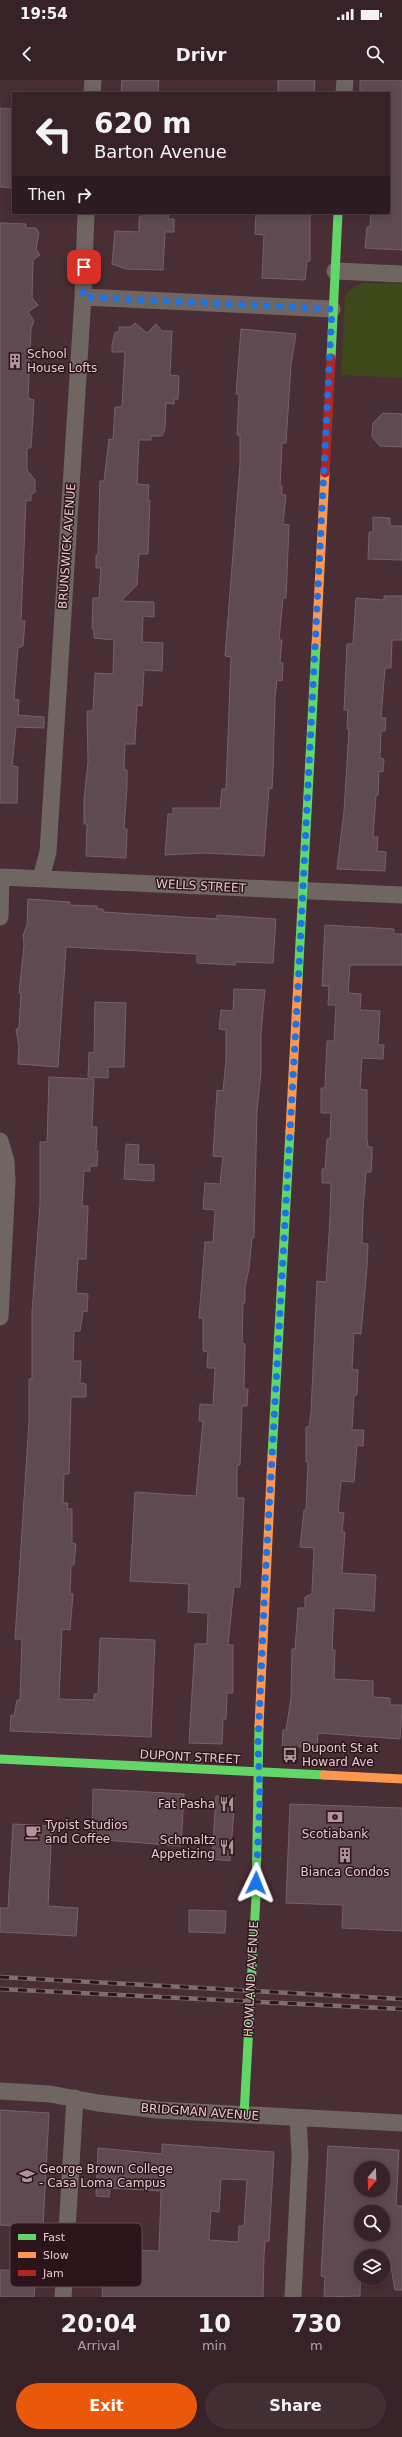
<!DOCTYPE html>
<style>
body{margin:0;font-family:"DejaVu Sans",sans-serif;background:#422f34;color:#f1f3f6;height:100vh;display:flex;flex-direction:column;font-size:15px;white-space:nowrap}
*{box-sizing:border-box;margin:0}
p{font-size:13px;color:#aaa4a8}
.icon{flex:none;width:22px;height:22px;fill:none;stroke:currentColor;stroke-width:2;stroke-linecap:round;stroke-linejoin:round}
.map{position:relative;height:2217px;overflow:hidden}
.panel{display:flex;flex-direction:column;background:#372228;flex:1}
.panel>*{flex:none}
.guide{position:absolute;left:12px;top:12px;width:378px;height:122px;border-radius:0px;box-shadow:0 2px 10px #0003,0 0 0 1px #513f45;background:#372228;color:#f1f3f6;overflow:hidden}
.needle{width:26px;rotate:199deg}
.buttons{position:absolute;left:354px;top:2081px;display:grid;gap:8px}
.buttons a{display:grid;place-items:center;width:36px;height:36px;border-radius:50%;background:#372228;box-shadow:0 2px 10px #0003,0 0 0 1px #513f45;font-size:20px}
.pin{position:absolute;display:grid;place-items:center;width:34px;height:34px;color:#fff;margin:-17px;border-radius:8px;box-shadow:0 2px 6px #0006}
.me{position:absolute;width:44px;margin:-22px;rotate:2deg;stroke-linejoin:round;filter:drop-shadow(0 0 3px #0008)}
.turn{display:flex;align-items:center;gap:14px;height:84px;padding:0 16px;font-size:18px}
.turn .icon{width:52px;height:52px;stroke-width:2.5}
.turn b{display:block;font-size:28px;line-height:34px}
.then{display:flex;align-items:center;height:38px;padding:0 16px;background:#0003;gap:8px;font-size:15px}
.eta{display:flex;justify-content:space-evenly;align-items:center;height:68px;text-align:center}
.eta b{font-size:24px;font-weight:700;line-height:28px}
.action{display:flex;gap:8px;margin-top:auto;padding:8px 16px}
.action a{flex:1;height:46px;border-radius:24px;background:#ea580c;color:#fff;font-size:16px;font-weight:700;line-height:46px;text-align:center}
.action a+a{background:#422f34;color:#f1f3f6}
.status{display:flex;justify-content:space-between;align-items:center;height:28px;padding:0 20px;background:#372228;direction:ltr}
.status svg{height:11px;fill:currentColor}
header{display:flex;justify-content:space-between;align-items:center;height:52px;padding:0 16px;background:#372228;font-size:18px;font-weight:700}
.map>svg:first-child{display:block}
.green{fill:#3d491a}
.building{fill:#5f4a52;stroke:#766069;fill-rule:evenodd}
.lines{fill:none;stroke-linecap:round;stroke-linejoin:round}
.street{stroke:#6f6662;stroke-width:17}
.fast{stroke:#63d668;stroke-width:9}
.slow{stroke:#ff974d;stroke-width:9}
.jam{stroke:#b3261e;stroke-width:9}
.rail-casing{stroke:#7d6f6f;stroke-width:4.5}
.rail{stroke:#2c151a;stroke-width:3;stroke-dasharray:9;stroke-linecap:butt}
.route{stroke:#1a73e8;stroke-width:7;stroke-dasharray:0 12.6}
.labels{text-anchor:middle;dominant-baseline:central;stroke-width:3;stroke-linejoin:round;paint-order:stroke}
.poi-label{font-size:12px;fill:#e8c8ce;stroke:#2c151a;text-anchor:start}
.street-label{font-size:12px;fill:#e8c8ce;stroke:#2c151a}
.key{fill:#2c151a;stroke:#644b50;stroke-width:1}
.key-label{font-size:11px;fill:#e8c8ce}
</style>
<div class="status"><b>19:54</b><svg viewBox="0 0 49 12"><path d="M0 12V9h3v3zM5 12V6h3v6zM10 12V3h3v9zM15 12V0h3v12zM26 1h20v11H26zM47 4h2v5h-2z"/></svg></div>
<header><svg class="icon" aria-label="back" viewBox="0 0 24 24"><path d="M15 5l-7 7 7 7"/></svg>Drivr<svg class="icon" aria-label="search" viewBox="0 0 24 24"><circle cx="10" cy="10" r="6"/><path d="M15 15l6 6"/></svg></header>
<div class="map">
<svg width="402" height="2217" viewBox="0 0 402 2217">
<rect width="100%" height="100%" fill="#492e35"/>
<!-- green -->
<path class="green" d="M362 203 402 204V298L341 295 345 216 353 208Z"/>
<!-- building -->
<path class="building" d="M122 0H159L158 13H121Z
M278 0H315L314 13H278Z
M360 0H402V170L365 168 367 147H370L371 133H389V12L360 11Z
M0 28 13 29V108L0 107Z
M141 133H169L168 139H174V152H165L163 190 126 189 112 184 115 151 139 152V137H141Z
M256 133H310V181H307L305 200 262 198 264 155 255 154Z
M0 143 26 144V148H36L39 153 36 169 40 175 33 180 32 218 38 225 28 232 34 241 31 249 28 318 34 320 31 368H27V390L35 400V412L31 415V421L26 420 21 541H25L23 566 18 568 14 619 19 620 18 635 44 637V648L16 647 12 686 18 687 17 723H0Z
M135 243 147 253 156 244 162 251H172L170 295 179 296 178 319H174V324L166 323 165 349 162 356H151V360H139L137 404 149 405 148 420H150L148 474H139L137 505 121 521 154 522V537L143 536 142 562 163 563 162 591 144 590 142 626 137 625 135 664H125L124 690H127V707L124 749H127L126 778 86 776 87 744H84V719L88 682 87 631H93L95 593 113 594 114 560 94 558V549H92L93 518H99L101 488H96V475H98L100 401H104L109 359 113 360 115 327H122L123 305 125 272H112V265L115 252H119V247H131Z
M241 249 296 254 291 285 286 363H282L280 406H282V415H286L283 444 289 445 286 518H283L279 560H282L280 582 283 583 282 601 277 600 275 618 273 691 272 709 269 708 264 776 204 773 165 775 168 734H173V728H220L222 709H226L231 577 225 576 240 384V355H237L239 314H236Z
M383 333 402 334V367L380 366 372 357 373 343Z
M373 437 390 438V446H402V480L368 479 369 452H373Z
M384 516H402V560H392L391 588H385L381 638H386L385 651H381L380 678 384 679 383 692 379 691 378 715H376L373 757H378L377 771 386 772 385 791 337 789 344 731 349 649H347L348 630H344L347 564H353L356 518 384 520Z
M28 819 70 822 69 825 97 826V829H103V832L217 839V835L276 839 273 883 235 882V885L197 883V874L66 867 58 987 18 984 19 966 16 950 19 947 21 913H19L24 865 23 856 27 844Z
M325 845 394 849V854H402V885H350L348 913 361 914 360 930 380 931 378 965H384L383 979 362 978 360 1009 367 1010V1059L368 1067H372V1078L371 1092H366L363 1130 362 1163 368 1164 367 1187 361 1254 354 1253 352 1289 358 1290 357 1315H354L352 1350H364L363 1366 357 1365 354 1402 341 1401 338 1432 344 1433 342 1452H345L342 1493 376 1495 374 1531 334 1528 332 1570H335L334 1599 373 1601V1617L390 1618V1625H402L400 1659 318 1653 317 1668 282 1666 283 1650H286L291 1618 292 1569H295L298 1528H305V1517L312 1514 314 1468 300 1467 304 1430H306L308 1382H306V1347H309L311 1332 317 1201 326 1202 330 1138 331 1103H322V1089H325L327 1059H330L331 1033H321V1008H325L327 961H334L336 925H328L329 906H322Z
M234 909 265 910 261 953V992L257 1031 254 1158H252L249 1189 245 1207V1223H243L242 1263 245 1264 244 1309H248L247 1326H242L240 1385H237V1418H244L240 1507H234L228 1565H233V1613H227L226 1639H223L222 1664 189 1663 195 1564H207L208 1533 188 1532 189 1504 130 1501 135 1412 196 1416 203 1341H199L200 1324 213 1325 215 1288H207L208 1272 203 1271V1238H199L205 1162H213L215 1130 203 1129 205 1103 220 1104 223 1077 213 1076 217 1010 223 1011 226 980V950L219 949 221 930 233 931Z
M95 922 126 923 124 987H108V998L88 997 89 972 94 973Z
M49 997 94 999 92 1047H97L96 1071H98L97 1086H90V1091H84L82 1126H88L86 1179H78L76 1213 88 1214 87 1232 83 1231 80 1251H74L73 1281H81L80 1303 86 1304V1317H71L69 1394H64L63 1423H68L67 1429H72V1463L76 1464 74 1485H71L70 1514H73L70 1550 62 1549 59 1619 94 1620V1614H98L100 1558 155 1560 151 1657 10 1651 11 1635 14 1636 17 1620H20L22 1559H15L29 1342V1299H32V1232L40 1124V1062H47Z
M126 1064 139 1065 138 1084 154 1085V1101L124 1099Z
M93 1709 184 1714 181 1766 92 1759Z
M216 1716 235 1717 230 1781 212 1779Z
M290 1724 402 1728V1851L342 1848 343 1825 286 1823Z
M13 1744 52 1746 48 1826 78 1828 76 1856 0 1852V1828H8Z
M189 1830 226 1831 225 1853 189 1852Z
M0 2030 49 2033 43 2148 0 2145Z
M162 2064 274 2072 269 2161H265L264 2176 263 2217H102L103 2199 94 2198 95 2168H99V2157H109V2153L126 2154 125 2170 159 2171 161 2111 110 2108 109 2117 96 2116 98 2068 162 2074ZM221 2099 247 2100 244 2146H239L238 2162 209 2160 211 2131 219 2132Z
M328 2066 399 2070 396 2126H402V2210H395L389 2176H361L360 2216 324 2217 325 2197 321 2196ZM361 2088H383V2110H361ZM361 2132H383V2154H361Z
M0 2190 36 2192 34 2217H0Z"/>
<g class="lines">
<!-- street -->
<path class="street" d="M92 13 93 0
M344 13 345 0
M335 191 402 194
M83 217 332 229
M0 797 402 815
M41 798 48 772 83 217 86 133
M0 837 1 797
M0 1061 6 1081 7 1102 0 1237
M0 2011 50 2014 98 2023 158 2030 402 2043
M63 2217 75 2018
M293 2217 300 2076 298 2038"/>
<!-- fast -->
<path class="fast" d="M331 278 338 133
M298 900 316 565
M272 1376 290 1051
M0 1679 324 1695
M244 2035 256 1817 259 1646"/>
<!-- slow -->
<path class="slow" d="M316 565 325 393
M290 1051 298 900
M259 1646 272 1376
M324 1695 402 1699"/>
<!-- jam -->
<path class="jam" d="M325 393 331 278"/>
<defs>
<path id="rail" d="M0 1897 402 1919
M0 1909 402 1929"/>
</defs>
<!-- rail casing -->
<use href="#rail" class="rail-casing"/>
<!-- rail -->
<use href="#rail" class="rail"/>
</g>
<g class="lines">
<!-- route -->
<path class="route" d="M84 187 83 217 332 229 298 907 265 1503 258 1665 260 1717 256 1803"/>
</g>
<!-- icons -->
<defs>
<symbol id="building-bare" viewBox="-9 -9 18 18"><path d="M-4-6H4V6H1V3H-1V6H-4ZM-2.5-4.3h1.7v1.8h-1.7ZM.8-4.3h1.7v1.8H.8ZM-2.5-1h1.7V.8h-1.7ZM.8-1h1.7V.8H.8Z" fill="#b09298" stroke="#2c151a" stroke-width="2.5" paint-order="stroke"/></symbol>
<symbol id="bus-bare" viewBox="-9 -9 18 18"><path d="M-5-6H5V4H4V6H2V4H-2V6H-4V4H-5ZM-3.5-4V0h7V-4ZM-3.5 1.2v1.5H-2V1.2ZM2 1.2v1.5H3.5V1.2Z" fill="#b09298" stroke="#2c151a" stroke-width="2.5" paint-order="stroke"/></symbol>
<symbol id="restaurant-bare" viewBox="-9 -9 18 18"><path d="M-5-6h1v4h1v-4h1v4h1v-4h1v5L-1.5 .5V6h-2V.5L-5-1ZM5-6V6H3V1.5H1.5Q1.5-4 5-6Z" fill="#b09298" stroke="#2c151a" stroke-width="2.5" paint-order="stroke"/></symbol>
<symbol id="bank-bare" viewBox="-9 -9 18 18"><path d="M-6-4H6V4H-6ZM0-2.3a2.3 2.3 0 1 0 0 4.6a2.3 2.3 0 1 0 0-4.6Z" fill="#b09298" stroke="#2c151a" stroke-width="2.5" paint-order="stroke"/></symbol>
<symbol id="cafe-bare" viewBox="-9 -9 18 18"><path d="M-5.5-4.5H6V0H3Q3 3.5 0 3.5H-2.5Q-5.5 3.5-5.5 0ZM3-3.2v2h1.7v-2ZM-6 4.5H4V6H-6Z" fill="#b09298" stroke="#2c151a" stroke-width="2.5" paint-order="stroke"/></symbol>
<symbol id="university-bare" viewBox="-9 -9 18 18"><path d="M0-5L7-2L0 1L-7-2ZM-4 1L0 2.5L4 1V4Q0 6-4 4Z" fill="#b09298" stroke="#2c151a" stroke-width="2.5" paint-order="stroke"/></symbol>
</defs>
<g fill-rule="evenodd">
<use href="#building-bare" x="4" y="270" width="22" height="22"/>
<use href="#bus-bare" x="279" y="1664" width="22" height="22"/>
<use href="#restaurant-bare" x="216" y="1713" width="22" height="22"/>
<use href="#bank-bare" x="324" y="1726" width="22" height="22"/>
<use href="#cafe-bare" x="22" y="1741" width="22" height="22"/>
<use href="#restaurant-bare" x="216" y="1756" width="22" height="22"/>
<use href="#building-bare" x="334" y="1764" width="22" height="22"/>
<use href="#university-bare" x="16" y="2085" width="22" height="22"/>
</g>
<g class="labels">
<!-- poi labels -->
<g class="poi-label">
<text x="27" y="274">School<tspan x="27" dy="14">House Lofts</tspan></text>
<text x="302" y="1668">Dupont St at<tspan x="302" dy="14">Howard Ave</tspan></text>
<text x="215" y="1724" text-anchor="end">Fat Pasha</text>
<text x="45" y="1745">Typist Studios<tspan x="45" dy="14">and Coffee</tspan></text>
<text x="335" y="1754" text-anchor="middle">Scotiabank</text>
<text x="215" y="1760" text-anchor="end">Schmaltz<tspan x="215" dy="14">Appetizing</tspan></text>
<text x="345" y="1792" text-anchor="middle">Bianca Condos</text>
<text x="39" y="2089">George Brown College<tspan x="39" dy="14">- Casa Loma Campus</tspan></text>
</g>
<!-- street labels -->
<g class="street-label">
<text transform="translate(67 466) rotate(-86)">BRUNSWICK AVENUE</text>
<text transform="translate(201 806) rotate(3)">WELLS STREET</text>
<text transform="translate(190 1677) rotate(3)">DUPONT STREET</text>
<text transform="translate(251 1899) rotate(-87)">HOWLAND AVENUE</text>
<text transform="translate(200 2032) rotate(4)">BRIDGMAN AVENUE</text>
</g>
</g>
<!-- legend -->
<rect x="10" y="2143" width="132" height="64" rx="6" class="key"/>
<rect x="18" y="2154" width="18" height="6" fill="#63d668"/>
<rect x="18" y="2172" width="18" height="6" fill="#ff974d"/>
<rect x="18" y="2190" width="18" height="6" fill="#b3261e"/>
<g class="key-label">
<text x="43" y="2161">Fast</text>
<text x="43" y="2179">Slow</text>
<text x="43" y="2197">Jam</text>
</g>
</svg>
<div class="buttons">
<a><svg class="needle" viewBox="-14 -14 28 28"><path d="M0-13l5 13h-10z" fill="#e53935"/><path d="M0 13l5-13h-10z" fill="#aaa4a8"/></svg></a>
<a><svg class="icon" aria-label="search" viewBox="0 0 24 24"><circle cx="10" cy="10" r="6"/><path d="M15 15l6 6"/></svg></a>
<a><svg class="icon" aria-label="layers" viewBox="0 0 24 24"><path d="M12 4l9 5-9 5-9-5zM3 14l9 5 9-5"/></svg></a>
</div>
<div class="pin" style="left:84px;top:187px;background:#d93025"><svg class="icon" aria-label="arrive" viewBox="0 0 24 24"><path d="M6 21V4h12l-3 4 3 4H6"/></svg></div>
<svg class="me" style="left:256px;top:1803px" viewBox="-20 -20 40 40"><path d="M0-17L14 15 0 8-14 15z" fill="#1a73e8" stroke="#fff" stroke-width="4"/></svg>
<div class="guide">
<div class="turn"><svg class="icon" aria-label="left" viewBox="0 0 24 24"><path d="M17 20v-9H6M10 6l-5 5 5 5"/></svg><div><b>620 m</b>Barton Avenue</div></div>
<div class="then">Then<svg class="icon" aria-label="right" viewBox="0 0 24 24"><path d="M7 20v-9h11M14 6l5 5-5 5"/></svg></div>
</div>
</div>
<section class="panel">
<div class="eta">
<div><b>20:04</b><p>Arrival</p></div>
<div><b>10</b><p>min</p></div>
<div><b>730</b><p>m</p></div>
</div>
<div class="action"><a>Exit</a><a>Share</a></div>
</section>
